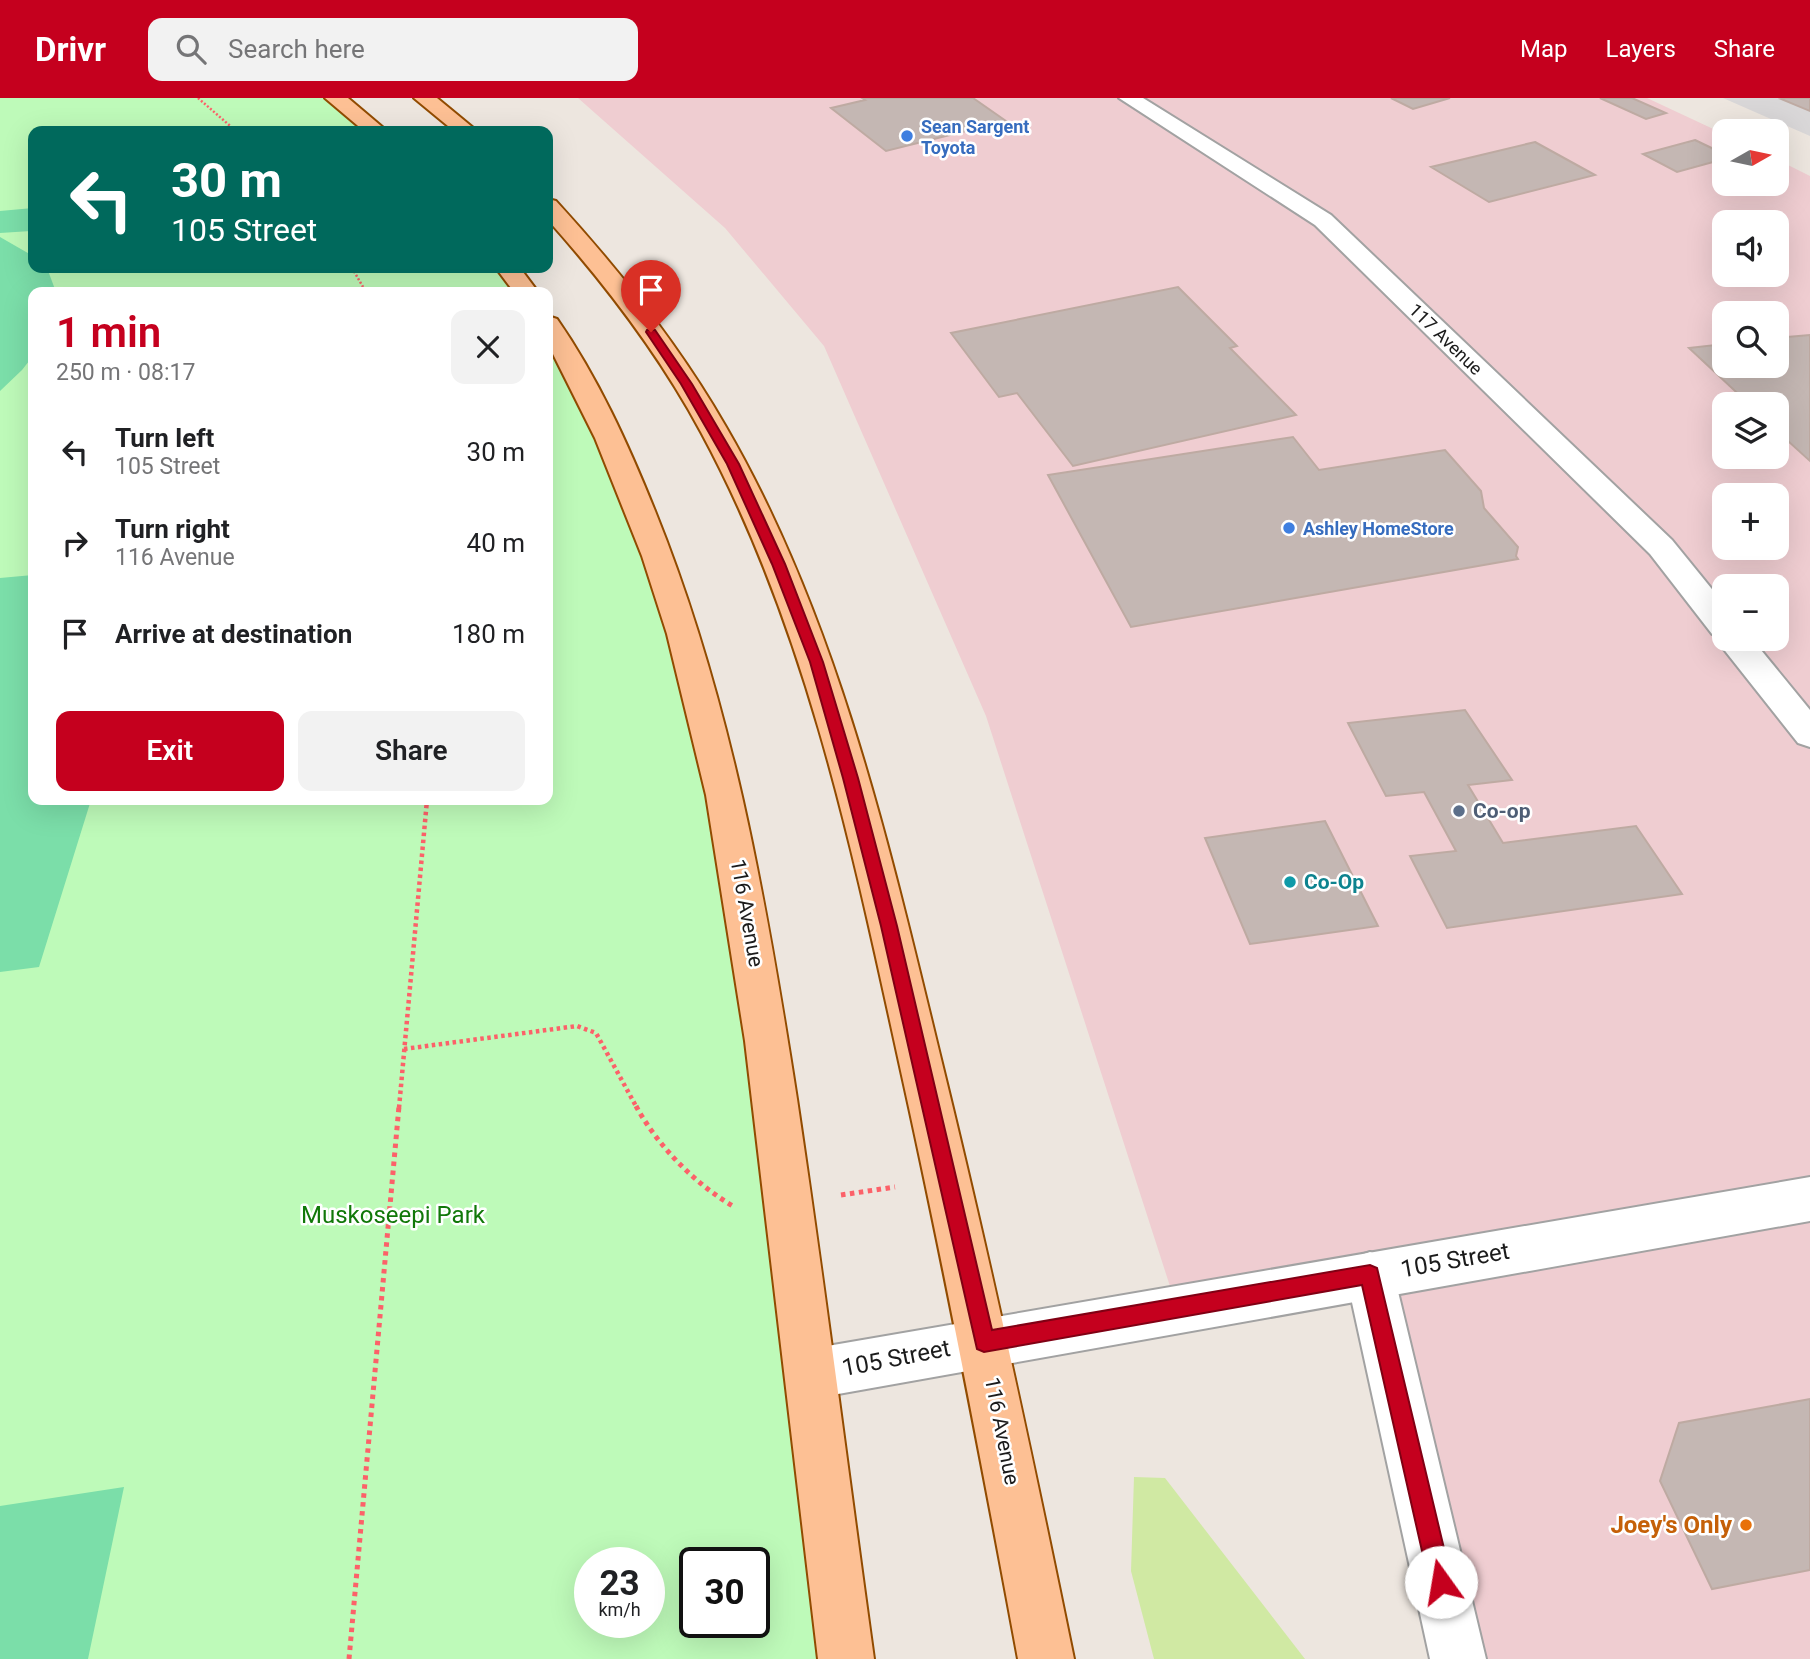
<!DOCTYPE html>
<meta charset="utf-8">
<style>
body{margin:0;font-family:Roboto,sans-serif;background:#f2f2f2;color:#202124;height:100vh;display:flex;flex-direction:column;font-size:26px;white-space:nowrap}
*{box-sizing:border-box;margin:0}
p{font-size:23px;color:#757577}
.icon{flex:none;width:38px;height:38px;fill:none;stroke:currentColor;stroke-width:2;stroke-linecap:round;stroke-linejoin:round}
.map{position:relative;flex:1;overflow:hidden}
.details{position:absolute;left:28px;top:189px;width:525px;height:518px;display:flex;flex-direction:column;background:#fff;border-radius:14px;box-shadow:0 7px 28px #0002}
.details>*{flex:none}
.top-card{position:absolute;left:28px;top:28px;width:525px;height:147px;border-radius:14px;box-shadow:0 7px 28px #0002;background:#00695c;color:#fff;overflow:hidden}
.needle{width:46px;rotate:81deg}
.buttons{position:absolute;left:1712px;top:21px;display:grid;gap:14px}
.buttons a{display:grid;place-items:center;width:77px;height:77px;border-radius:14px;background:#fff;box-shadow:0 7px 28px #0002;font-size:35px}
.speed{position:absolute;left:574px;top:1449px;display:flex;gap:14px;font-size:35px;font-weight:700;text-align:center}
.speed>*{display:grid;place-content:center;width:91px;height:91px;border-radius:50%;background:#fff;box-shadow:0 7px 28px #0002;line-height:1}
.speed small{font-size:18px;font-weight:400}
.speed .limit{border:4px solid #111;border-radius:10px;background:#fff;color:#111}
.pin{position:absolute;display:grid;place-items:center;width:60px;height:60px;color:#fff;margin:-72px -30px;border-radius:50% 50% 50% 0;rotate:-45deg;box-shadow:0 0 7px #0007}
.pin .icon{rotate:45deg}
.me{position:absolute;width:77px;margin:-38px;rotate:347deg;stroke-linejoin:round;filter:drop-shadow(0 0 5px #0008)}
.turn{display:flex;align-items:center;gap:24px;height:147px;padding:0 28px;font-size:32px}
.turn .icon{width:91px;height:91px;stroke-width:2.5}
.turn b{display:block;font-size:49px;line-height:60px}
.round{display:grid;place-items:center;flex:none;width:74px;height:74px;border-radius:14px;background:#f2f2f2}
.headline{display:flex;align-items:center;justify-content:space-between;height:119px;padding:0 28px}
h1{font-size:42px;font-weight:600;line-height:52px;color:#c5001e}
.primary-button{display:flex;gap:14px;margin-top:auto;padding:14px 28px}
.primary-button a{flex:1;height:80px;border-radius:14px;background:#c5001e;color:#fff;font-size:28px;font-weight:600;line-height:80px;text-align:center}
.primary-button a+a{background:#f2f2f2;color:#202124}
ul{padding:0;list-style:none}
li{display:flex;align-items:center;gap:21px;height:91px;padding:0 28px}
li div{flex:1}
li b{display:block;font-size:26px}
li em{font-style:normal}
header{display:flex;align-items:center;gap:42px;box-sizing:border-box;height:98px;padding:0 35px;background:#c5001e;color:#fff}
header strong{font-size:33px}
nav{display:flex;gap:38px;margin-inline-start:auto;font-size:24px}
.search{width:490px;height:63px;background:#f2f2f2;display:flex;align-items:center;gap:18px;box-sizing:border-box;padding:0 24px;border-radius:14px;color:#757577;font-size:26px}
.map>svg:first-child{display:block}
.residential{fill:#d9d7d8}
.commercial{fill:#efcdd1;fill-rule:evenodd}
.grass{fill:#d0e9a3}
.park{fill:#befab9;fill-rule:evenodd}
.pitch{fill:#7bdea9}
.building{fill:#c4b7b3;stroke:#beaaa2;stroke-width:2}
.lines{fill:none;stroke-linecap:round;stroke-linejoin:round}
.minor-casing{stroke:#a2a2a2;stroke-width:4}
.tertiary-casing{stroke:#a2a2a2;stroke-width:4}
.primary-casing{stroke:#914b00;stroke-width:4}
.path-far2{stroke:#fc6169;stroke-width:2.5;stroke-dasharray:2 2;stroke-linecap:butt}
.path-far1{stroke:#fc6169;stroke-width:4.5;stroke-dasharray:3.5 3.5;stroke-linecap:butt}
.path{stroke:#fc6169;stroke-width:5;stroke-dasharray:4.5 4.5;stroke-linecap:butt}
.minor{fill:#fff;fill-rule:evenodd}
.tertiary{fill:#fff;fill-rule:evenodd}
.primary{fill:#fdc094;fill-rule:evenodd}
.route{fill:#c5001e;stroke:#800014;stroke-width:2}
.shop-dot{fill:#3f7fe0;stroke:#fff;stroke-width:2.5}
.service-dot{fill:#5c6f8a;stroke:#fff;stroke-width:2.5}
.culture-dot{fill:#0f9aa8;stroke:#fff;stroke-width:2.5}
.food-dot{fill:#e8710a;stroke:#fff;stroke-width:2.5}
.labels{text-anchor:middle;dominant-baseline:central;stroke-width:5;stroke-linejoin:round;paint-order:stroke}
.far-shop-label{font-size:18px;font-weight:bold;fill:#366cbe;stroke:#fff;text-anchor:start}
.far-street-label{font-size:18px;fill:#1b1b1b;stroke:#fff}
.service-label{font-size:21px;font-weight:bold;fill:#4e5e75;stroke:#fff;text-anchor:start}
.culture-label{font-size:21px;font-weight:bold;fill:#0d838f;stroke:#fff;text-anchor:start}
.street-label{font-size:21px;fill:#1b1b1b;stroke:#fff}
.near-park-label{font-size:24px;fill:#117809;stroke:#fff}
.near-street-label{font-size:24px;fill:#1b1b1b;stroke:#fff}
.near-food-label{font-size:24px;font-weight:bold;fill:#c56008;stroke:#fff;text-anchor:end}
</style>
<header>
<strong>Drivr</strong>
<div class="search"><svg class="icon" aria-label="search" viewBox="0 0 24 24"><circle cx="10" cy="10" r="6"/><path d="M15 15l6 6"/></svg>Search here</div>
<nav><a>Map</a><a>Layers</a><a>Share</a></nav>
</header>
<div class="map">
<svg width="1810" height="1561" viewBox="0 0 1810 1561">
<rect width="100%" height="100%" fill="#ede6df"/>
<!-- residential -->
<path class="residential" d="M1723 0H1810V38Z"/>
<!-- commercial -->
<path class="commercial" d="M578 0H1647L1724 36V86H1776V61L1810 78V1561H1460L1370 1177 1177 1210 986 618 824 248 725 130ZM1724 124H1776V177H1724ZM1724 215H1776V268H1724ZM1724 306H1776V359H1724ZM1724 397H1776V450H1724ZM1724 488H1776V541H1724Z"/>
<!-- grass -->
<path class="grass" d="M1134 1379 1165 1380 1305 1561H1154L1131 1473Z"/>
<!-- park -->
<path class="park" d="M0 0H335L377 33H33V170H508L526 194H33V702H548V226L564 250 687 545 837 1561H0ZM590 1465H649V1524H590ZM695 1465H754V1524H695Z"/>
<!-- pitch -->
<path class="pitch" d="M33 110 31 133 0 135V113Z
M0 139 33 158V170H47L56 194H33V258L22 272 0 293Z
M33 477V702H91L39 869 0 874V480Z
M124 1389 88 1561H0V1408Z"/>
<!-- building -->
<path class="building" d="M862 0H973L1006 23 886 53 831 10 865 2Z
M1391 0H1450L1413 11Z
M1600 0H1632L1666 15 1646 21Z
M1810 0V13L1781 1 1785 0Z
M1695 42 1724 56V61L1677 74 1643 56Z
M1535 44 1595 77 1489 104 1431 69Z
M1178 189 1237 248 1230 250 1296 317 1073 368 1017 295 999 299 951 235Z
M1810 237V363L1776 332V306H1749L1689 250 1724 246V268H1776V240Z
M1293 339 1319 372 1445 352 1481 393 1484 410 1518 449 1516 458 1518 461 1131 529 1048 377Z
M1465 612 1512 682 1468 687 1503 745 1636 728 1682 796 1447 830 1410 758 1456 753 1424 694 1386 698 1348 625Z
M1325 723 1378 828 1250 846 1205 740Z
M1810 1301V1472L1712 1491 1660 1383 1679 1325Z"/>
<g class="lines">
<defs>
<path id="minor" d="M1119 0H1143L1331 117 1672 442 1724 506V541H1752L1810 612V649L1798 645 1722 549 1718 541 1720 538 1712 536 1650 456 1315 127Z
M1370 1154 1387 1160 1394 1177 1486 1561H1430L1346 1177 1353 1160Z"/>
<path id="tertiary" d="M1810 1079V1123L810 1301 792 1294 785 1276 792 1258 810 1251Z"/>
<path id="primary" d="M325 0H348L387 33H364Z
M414 0H437L477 33H454Z
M548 101 556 103C620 173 679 247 726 329 838 522 889 747 941 961 990 1160 1033 1360 1074 1561H1018C981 1361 943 1162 899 964 852 749 806 528 701 334 659 256 606 187 548 122Z
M496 170H520L538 194H514Z
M548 218 557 221C598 280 628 346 655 413 731 601 766 801 797 1001 825 1188 848 1374 874 1561H818L745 943 706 697 667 536 642 458 595 340 548 246Z"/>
</defs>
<!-- minor casing -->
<use href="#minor" class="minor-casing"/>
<!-- tertiary casing -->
<use href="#tertiary" class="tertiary-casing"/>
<!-- primary casing -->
<use href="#primary" class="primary-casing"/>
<!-- path-far2 -->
<path class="path-far2" d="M198 0 236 33
M352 170 366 194"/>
<!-- path-far1 -->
<path class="path-far1" d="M404 951 577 928 596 935 637 1010
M399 1010 427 702"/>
<!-- path -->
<path class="path" d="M636 1008C657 1047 695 1086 733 1108
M841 1097 895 1089
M349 1561 399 1008"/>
<!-- minor -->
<use href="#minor" class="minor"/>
<!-- tertiary -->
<use href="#tertiary" class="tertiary"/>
<!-- primary -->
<use href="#primary" class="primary"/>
</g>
<!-- route -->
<path class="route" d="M647 232H655L692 286 739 366 785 466 823 564 858 680 897 828 992 1232 1370 1167 1377 1170 1452 1484 1449 1492 1441 1496 1433 1492 1429 1484 1362 1187 984 1254 977 1251 881 828 843 680 810 564 772 466 727 366 681 286 646 234Z"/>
<!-- markers -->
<g class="shop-dot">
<circle cx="907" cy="38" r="7"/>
<circle cx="1289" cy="430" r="7"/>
</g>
<circle class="service-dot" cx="1459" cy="713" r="7"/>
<circle class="culture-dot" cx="1290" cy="784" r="7"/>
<circle class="food-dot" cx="1746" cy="1427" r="7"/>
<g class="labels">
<!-- far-shop labels -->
<g class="far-shop-label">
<text x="921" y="28">Sean Sargent<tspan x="921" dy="21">Toyota</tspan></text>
<text x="1303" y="430">Ashley HomeStore</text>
</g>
<!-- far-street labels -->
<g class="far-street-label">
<text transform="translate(1446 241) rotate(44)">117 Avenue</text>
</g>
<!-- service labels -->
<g class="service-label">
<text x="1473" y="713">Co-op</text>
</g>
<!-- culture labels -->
<g class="culture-label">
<text x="1304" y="784">Co-Op</text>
</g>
<!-- street labels -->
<g class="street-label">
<text transform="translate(747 815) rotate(80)">116 Avenue</text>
<text transform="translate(1002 1333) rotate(79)">116 Avenue</text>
</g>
<!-- near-park labels -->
<g class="near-park-label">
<text x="393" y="1117">Muskoseepi Park</text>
</g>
<!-- near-street labels -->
<g class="near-street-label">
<text transform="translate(1455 1162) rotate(-10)">105 Street</text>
<text transform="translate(896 1260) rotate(-11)">105 Street</text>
</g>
<!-- near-food labels -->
<g class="near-food-label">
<text x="1732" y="1427">Joey's Only</text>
</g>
</g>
</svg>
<div class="buttons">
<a><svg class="needle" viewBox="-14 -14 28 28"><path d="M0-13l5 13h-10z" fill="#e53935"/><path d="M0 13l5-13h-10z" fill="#757577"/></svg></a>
<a><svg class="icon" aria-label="sound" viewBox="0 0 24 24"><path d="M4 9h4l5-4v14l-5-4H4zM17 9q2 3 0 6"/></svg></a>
<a><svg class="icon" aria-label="search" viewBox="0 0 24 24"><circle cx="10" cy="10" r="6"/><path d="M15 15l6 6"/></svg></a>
<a><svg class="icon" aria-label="layers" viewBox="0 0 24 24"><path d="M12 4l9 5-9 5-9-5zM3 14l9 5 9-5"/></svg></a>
<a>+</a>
<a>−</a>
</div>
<div class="speed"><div>23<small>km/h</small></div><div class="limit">30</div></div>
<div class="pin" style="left:651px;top:234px;background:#d93025"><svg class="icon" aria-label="arrive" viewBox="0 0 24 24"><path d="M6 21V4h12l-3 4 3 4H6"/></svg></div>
<svg class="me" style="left:1441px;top:1484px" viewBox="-20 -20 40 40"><circle r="19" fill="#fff"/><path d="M0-13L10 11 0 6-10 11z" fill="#c5001e"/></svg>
<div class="top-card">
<div class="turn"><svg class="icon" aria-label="left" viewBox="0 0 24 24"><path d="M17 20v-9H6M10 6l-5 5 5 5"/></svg><div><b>30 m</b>105 Street</div></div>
</div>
<section class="details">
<div class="headline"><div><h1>1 min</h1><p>250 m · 08:17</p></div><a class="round"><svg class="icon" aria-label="close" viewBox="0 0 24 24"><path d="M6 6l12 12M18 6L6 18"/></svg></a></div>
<ul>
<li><svg class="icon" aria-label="left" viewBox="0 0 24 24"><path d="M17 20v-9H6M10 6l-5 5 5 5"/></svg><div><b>Turn left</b><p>105 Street</p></div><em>30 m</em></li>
<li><svg class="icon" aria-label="right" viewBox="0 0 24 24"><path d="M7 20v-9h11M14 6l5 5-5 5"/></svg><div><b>Turn right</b><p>116 Avenue</p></div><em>40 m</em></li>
<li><svg class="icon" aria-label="arrive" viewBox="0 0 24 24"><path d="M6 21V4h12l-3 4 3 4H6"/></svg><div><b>Arrive at destination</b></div><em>180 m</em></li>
</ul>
<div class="primary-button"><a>Exit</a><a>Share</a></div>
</section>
</div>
